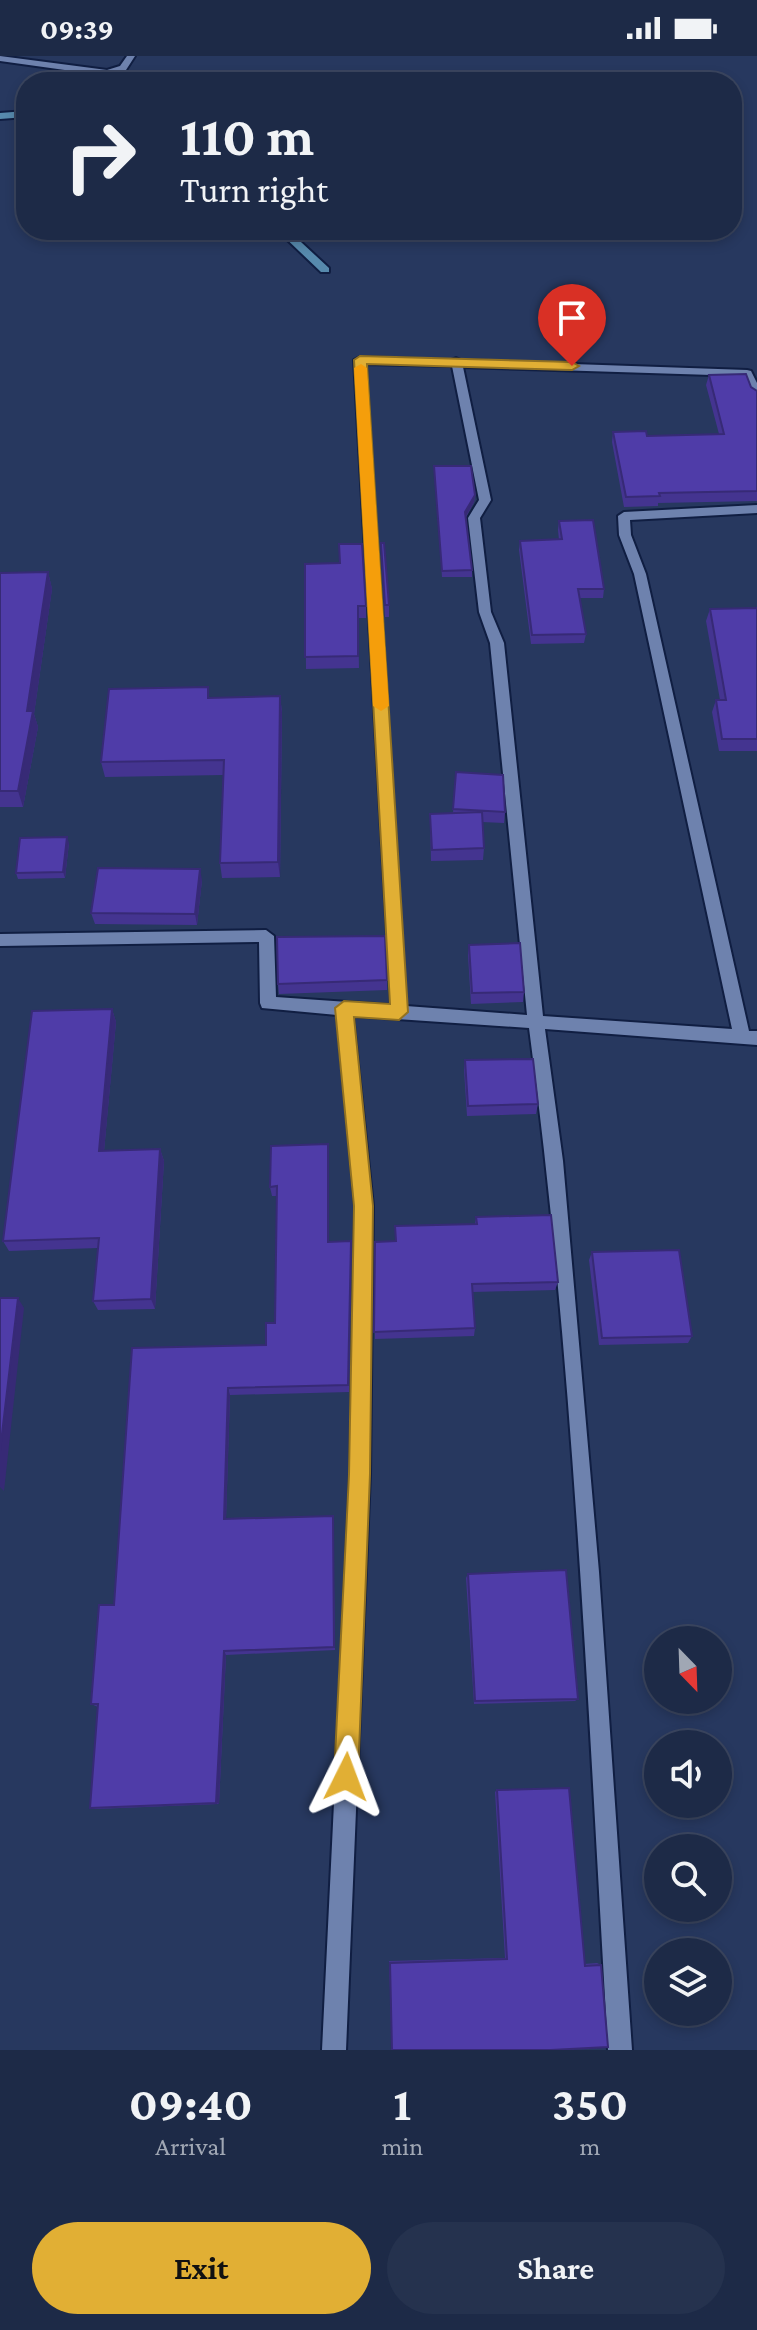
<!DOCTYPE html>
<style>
body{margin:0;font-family:"Crimson Pro",serif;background:#25324e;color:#f1f3f6;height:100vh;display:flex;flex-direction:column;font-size:30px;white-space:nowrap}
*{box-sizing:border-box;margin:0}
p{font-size:26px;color:#a0a7b4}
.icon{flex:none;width:44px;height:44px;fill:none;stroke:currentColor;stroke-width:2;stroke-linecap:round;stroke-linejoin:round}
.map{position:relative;height:1994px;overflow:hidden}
.sheet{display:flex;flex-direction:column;background:#1d2a47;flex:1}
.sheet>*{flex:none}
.banner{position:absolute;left:16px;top:16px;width:726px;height:168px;border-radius:32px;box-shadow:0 4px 12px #0003,0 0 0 2px #3b4660;background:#1d2a47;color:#f1f3f6;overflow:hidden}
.needle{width:52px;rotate:157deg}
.fabs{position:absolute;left:644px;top:1570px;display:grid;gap:16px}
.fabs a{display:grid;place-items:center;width:88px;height:88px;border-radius:50%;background:#1d2a47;box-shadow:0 4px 12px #0003,0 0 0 2px #3b4660;font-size:40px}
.pin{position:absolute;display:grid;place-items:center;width:68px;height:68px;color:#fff;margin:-82px -34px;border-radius:50% 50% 50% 0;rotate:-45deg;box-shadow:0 0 8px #0007}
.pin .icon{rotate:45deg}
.me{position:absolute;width:88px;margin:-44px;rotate:3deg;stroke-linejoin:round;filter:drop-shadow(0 0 6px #0008)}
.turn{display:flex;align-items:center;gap:28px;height:168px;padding:0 32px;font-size:36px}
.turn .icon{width:104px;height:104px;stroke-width:2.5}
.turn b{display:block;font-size:56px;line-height:68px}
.eta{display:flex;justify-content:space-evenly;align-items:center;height:136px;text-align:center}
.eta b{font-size:48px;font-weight:700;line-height:56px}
.primary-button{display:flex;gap:16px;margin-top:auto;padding:16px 32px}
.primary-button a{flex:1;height:92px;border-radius:48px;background:#e1af34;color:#111;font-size:32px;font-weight:700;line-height:92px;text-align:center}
.primary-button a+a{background:#25324e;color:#f1f3f6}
.status{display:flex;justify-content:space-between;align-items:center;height:56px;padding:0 40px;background:#1d2a47;direction:ltr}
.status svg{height:22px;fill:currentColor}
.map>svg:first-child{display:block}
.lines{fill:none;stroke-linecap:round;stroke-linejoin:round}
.street-casing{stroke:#101e42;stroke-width:4}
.secondary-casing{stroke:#101e42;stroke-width:4}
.street{fill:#6e82ae;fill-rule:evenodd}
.secondary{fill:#578aad;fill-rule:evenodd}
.wall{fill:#443490}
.shaded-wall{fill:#372a76}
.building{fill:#4f3ca8;stroke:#372a76;stroke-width:2}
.route{fill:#e1af34;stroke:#927222;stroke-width:2}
.slow{fill:#f59e0b}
</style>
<div class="status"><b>09:39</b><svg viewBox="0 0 49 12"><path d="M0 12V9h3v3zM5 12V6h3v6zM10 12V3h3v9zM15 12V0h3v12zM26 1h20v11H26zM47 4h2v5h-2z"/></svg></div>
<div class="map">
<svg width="757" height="1994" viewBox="0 0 757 1994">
<rect width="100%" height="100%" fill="#27385f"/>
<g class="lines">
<defs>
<path id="street" d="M0 0 107 14 120 10 127 0H135L126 14 108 20 0 5Z
M360 301 451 304 456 302 461 304 747 314 751 315 757 327V343L751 340 743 320 463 311 491 444 480 462 491 556 504 587 543 960 732 973 634 518 619 479 618 460 624 456 757 449V457L630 464 631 479 646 518 749 975H757V989L545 973 563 1105 599 1516 632 1994H608C588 1654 574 1309 529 972L353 960 373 1150 370 1418 346 1994H322L350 1418 355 1150 337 959 262 952 260 947 259 886 0 890V878L266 874 274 880 276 941 391 949 354 304ZM366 308 452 310 479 444 468 462 479 556 490 587 527 959 406 950Z"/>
<path id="secondary" d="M26 55V61L0 63V57Z
M277 174H288L329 212V216H321Z"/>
</defs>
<!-- street casing -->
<use href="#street" class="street-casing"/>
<!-- secondary casing -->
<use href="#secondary" class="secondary-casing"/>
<!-- street -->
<use href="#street" class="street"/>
<!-- secondary -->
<use href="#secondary" class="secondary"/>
</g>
<!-- wall -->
<path class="wall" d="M709 319 751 331 757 335V445L658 447V450L624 451 612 386 613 376 647 380 719 378 706 329Z
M434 410 475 439 474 446 466 461 472 514V521H442Z
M559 465 604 533 603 542H580L586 578 584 587 531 588 519 494 520 485 559 484 558 474Z
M381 487 389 549V561H385Z
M305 508 366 550V562H358L359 612 306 613Z
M48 516 52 533 34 658 38 671 23 751H0V517Z
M757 552V695H719L712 656 716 644H720L706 565 710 553Z
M280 640 282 656 280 821 222 822 220 807 223 719 105 721 101 706 210 642Z
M456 716 505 756 504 767 482 766 484 792 483 804 431 805 430 758 453 757Z
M69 787 65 822 18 823 16 817Z
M202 824 197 869 95 868 91 857Z
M469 889 524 936 523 946 471 948 468 899Z
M387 924V934L279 938 278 928Z
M112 953 116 966 104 1095 160 1093 164 1105 155 1253 98 1254 93 1245 98 1192 9 1195 3 1185Z
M465 1004 538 1048 536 1058 467 1060 464 1014Z
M328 1098 329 1186 351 1194 349 1336 230 1339 226 1462 333 1460 335 1594 226 1599 219 1748 96 1753 90 1752 98 1651 91 1648 114 1549 132 1292 266 1289 275 1267 277 1140H272L270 1131Z
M476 1161 558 1226 555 1234 473 1236 475 1272 474 1280 375 1283V1186L395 1185 475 1168Z
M592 1196 692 1280 688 1287 599 1289 589 1204Z
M468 1518 578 1643 575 1645 474 1648 466 1522Z
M497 1734 584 1908 597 1907 601 1909 392 1994 389 1905 505 1902 495 1736Z"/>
<!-- shaded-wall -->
<path class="shaded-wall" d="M475 439 474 446 465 462V456Z
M48 516 52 533 34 658 38 671 23 751 18 735 27 655Z
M280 640 282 656 280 821 278 806Z
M67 781 69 787 65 822 63 816Z
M200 813 202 824 197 869 195 858Z
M112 953 116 966 103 1106 99 1095Z
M160 1093 164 1105 155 1253 151 1243Z
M18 1242 24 1252 4 1435 0 1431V1395Z
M228 1332 230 1339 226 1468 224 1463Z
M224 1595 226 1599 219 1748 216 1747Z"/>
<!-- building -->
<path class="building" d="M746 318 751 331 757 335V435L659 437 660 440 626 441 613 376 646 375 647 380 724 378 709 319Z
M434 410H471L475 439 465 456 472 514 442 515Z
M593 464 604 533H578L586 578 532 579 520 485 562 483 559 465Z
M381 487H384L389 549H385Z
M339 488H362L366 550H358V600L305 601V508L340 507Z
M48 516 27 655H33L18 735H0V517Z
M757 552V683H722L716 644H726L710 553Z
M208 631V642L280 640 278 806 220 807 224 704 101 706 109 633Z
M456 716 503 719 505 756 453 753Z
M482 756 484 792 432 794 430 758Z
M67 781 63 816 16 817 20 782Z
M98 812 200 813 195 858 91 857Z
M385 880 387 924 278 928 277 881Z
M520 887 524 936 472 937 469 889Z
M112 953 99 1095 160 1093 151 1243 93 1245 99 1182 3 1185 32 955Z
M533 1003 538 1048 468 1050 465 1004Z
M328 1088V1186L351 1185 348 1329 228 1332 224 1463 333 1460 334 1591 224 1595 216 1747 90 1752 98 1648H91L99 1549H114L132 1292 266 1289V1267H275L277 1130 270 1131 271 1090Z
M551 1159 558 1226 472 1228 475 1272 374 1276 375 1186 396 1185 395 1170 477 1168 476 1161Z
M679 1194 692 1280 602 1282 592 1196Z
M0 1242H18L0 1395Z
M566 1514 578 1643 475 1645 468 1518Z
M569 1732 585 1910 601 1909 608 1991 551 1994H392L390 1907 507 1903 497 1734Z"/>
<!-- route -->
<path class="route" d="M360 300 572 306 579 310 572 314 367 308 408 956 399 964 354 961 373 1150 370 1418 358 1721 355 1730 346 1733 338 1730 334 1721 349 1418 354 1150 335 952 344 945 390 948 354 304Z"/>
<!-- slow -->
<path class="slow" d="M361 308 367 312 389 650 381 655 373 650 354 312Z"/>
</svg>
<div class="fabs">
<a><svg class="needle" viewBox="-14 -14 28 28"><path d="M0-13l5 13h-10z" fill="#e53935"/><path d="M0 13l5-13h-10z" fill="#a0a7b4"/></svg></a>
<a><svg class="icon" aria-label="sound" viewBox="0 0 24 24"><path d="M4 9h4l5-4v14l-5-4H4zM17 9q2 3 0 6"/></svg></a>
<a><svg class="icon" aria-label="search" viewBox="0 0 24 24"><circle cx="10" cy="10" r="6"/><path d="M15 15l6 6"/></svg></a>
<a><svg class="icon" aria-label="layers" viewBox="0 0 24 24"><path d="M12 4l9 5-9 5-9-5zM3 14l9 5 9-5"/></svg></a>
</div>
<div class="pin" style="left:572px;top:310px;background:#d93025"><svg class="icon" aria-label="arrive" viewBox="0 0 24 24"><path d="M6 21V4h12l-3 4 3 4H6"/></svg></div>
<svg class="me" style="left:346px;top:1721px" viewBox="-20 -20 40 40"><path d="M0-17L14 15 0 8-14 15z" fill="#e1af34" stroke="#fff" stroke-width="4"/></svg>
<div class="banner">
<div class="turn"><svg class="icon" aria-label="right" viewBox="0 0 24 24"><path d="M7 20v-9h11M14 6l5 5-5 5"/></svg><div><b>110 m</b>Turn right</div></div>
</div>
</div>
<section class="sheet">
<div class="eta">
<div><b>09:40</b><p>Arrival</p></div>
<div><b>1</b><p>min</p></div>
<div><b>350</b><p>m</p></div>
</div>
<div class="primary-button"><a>Exit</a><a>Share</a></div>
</section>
